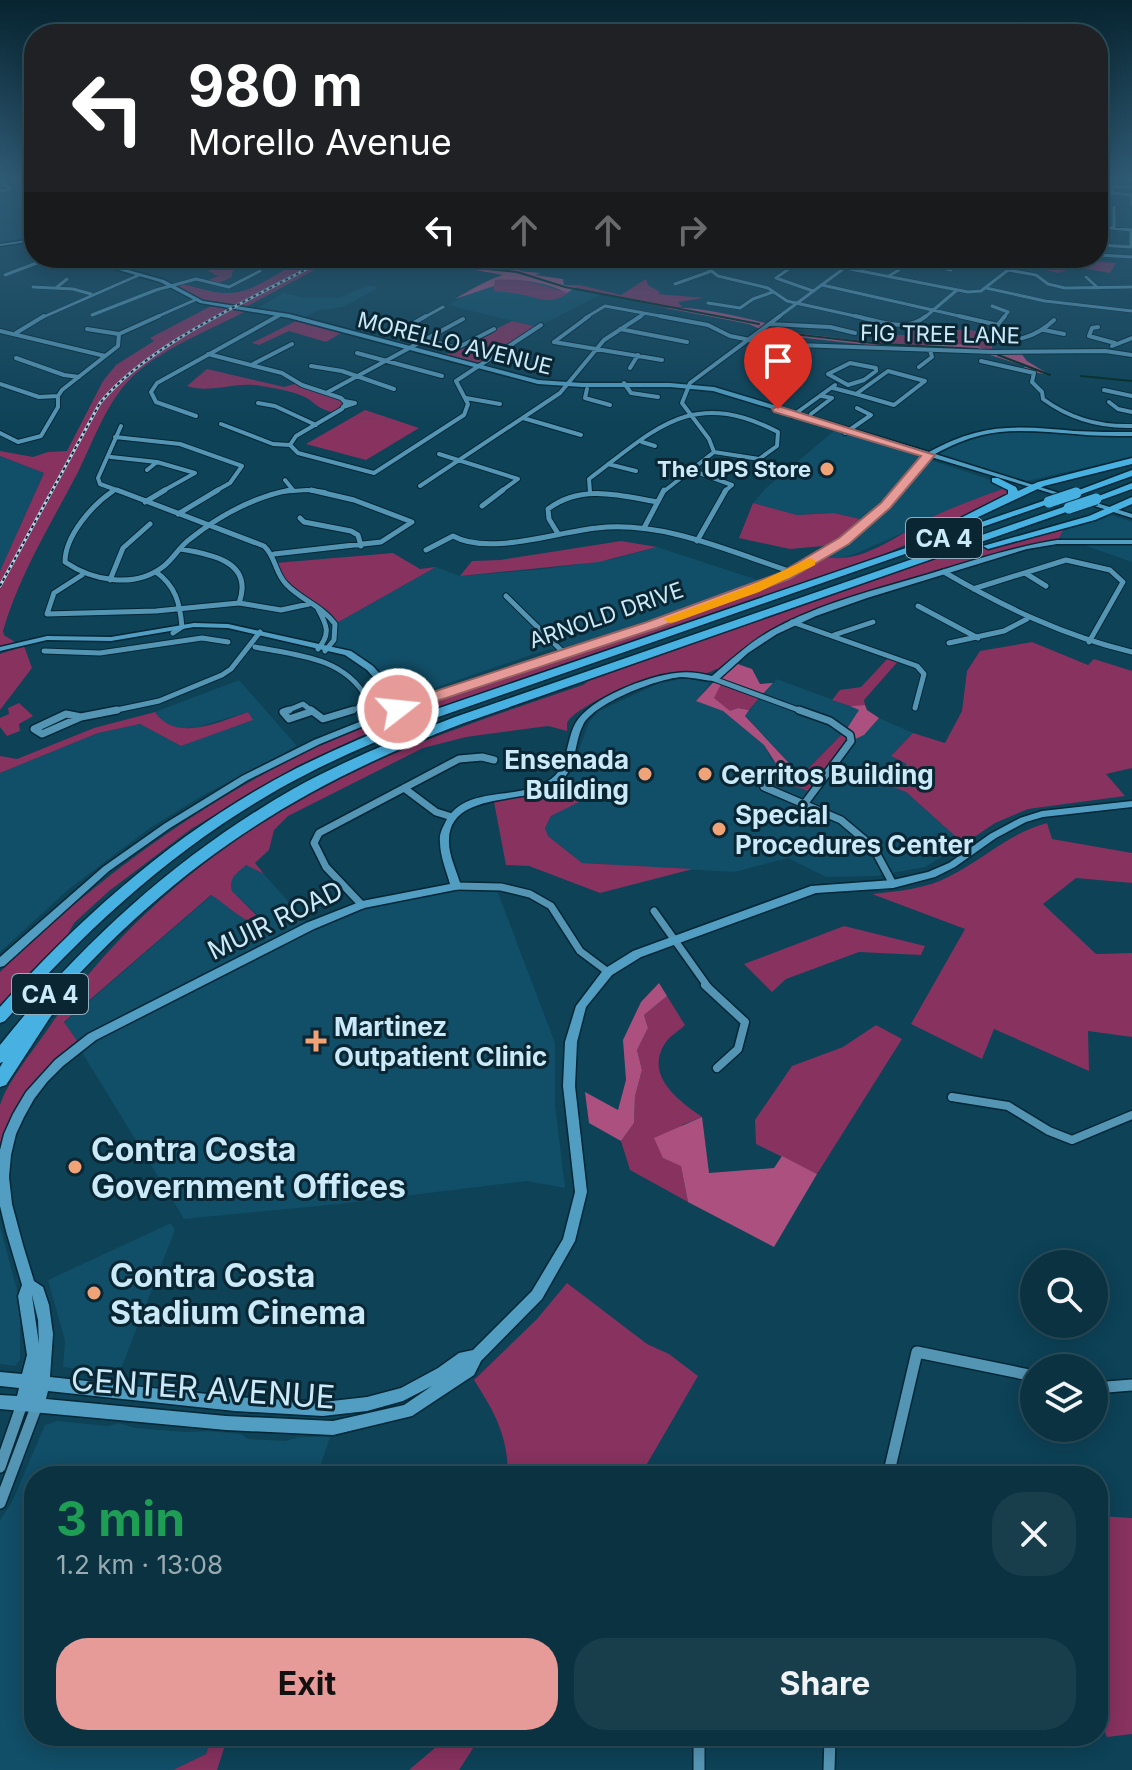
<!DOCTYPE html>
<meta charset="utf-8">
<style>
body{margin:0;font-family:Inter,sans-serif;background:#183e4c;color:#f1f3f6;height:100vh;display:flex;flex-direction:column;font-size:30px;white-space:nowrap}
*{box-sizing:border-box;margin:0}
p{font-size:26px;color:#99aab1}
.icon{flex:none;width:44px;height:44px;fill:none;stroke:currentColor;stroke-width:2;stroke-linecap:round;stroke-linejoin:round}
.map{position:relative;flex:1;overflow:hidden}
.drawer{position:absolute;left:24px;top:1466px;width:1084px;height:280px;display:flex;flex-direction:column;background:#0a3241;border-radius:32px;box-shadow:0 4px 20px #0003,0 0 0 2px #2a4d5a}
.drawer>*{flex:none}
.hud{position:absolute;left:24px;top:24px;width:1084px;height:244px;border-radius:32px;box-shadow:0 4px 20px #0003,0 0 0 2px #2a4d5a;background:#202124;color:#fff;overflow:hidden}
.fabs{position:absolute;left:1020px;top:1250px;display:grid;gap:16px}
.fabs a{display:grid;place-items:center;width:88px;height:88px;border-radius:50%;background:#0a3241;box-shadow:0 4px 20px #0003,0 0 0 2px #2a4d5a;font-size:40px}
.pin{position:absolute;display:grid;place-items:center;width:68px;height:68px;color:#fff;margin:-82px -34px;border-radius:50% 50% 50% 0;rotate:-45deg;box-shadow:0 0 8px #0007}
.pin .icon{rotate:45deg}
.me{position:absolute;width:88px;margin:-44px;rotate:74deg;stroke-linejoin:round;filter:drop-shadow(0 0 6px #0008)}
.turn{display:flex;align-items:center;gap:28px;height:168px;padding:0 32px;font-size:36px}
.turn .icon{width:104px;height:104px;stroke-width:2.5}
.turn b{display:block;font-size:56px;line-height:68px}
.lanes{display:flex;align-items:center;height:76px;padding:0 32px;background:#0003;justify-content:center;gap:40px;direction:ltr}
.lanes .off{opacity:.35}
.round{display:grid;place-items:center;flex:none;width:84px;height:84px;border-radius:32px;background:#183e4c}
.headline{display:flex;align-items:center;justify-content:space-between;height:136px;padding:0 32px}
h1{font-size:48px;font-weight:700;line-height:60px;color:#1e9e55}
.action{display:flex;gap:16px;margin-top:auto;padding:16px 32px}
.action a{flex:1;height:92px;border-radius:32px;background:#e69b98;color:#111;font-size:32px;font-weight:700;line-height:92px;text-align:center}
.action a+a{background:#183e4c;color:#f1f3f6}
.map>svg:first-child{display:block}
.built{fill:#114e67}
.green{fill:#87325f}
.forest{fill:#ac517f}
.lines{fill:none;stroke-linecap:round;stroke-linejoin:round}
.stream{stroke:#002a1f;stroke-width:2}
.street-far5-casing{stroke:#032736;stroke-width:4}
.street-far4-casing{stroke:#032736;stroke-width:6}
.street-far3-casing{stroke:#032736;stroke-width:7}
.street-far2-casing{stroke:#032736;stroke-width:10}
.street-far1-casing{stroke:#032736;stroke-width:11}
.street-casing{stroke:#032736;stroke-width:14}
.secondary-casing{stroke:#032736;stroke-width:3}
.highway-casing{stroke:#032736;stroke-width:3}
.street-far5{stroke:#5595b4;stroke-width:3}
.street-far4{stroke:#5595b4;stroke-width:4}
.street-far3{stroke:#5595b4;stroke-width:5}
.street-far2{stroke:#5595b4;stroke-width:7}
.street-far1{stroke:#5595b4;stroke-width:8}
.street{stroke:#5595b4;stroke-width:11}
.secondary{fill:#519ec2;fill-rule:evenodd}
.highway{fill:#47b2e2;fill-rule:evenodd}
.rail-casing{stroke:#b2d4e5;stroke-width:3}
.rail{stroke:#0b2633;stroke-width:2;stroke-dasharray:3;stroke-linecap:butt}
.highway-bridge-casing{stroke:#032736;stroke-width:13;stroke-linecap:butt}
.highway-bridge{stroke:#47b2e2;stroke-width:11}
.route{fill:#e69b98;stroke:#966563;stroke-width:2}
.slow{fill:#f59e0b}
.poi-dot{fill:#efa377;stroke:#0b2633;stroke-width:3}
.labels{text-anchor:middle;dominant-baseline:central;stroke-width:6;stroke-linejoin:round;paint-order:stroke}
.far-street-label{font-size:22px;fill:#caeafa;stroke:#0b2633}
.far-poi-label{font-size:22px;font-weight:bold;fill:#caeafa;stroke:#0b2633;text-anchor:end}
.shield{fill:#0b2633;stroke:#91afbe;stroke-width:2}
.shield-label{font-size:24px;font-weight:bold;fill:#caeafa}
.poi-label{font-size:26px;font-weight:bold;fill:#caeafa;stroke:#0b2633;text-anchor:start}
.street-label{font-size:26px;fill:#caeafa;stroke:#0b2633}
.near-poi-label{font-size:32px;font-weight:bold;fill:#caeafa;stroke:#0b2633;text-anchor:start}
.near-street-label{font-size:32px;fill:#caeafa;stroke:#0b2633}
</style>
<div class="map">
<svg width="1132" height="1770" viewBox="0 0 1132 1770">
<rect width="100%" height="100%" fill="#0d4257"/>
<!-- built -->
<path class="built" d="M0 179H10L14 185 34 186V238L0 244Z
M509 272 603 293 538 327 448 305Z
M369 285 378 288 343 307 319 310 300 319 258 308 284 293 304 298H340Z
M835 430 923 458 864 520 834 513 797 515 753 503 766 488Z
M1027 430 1132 437V457L1027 481 938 455 947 447 976 436Z
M0 456 44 473 0 571Z
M927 459 1010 486 855 554 836 560 822 556 881 509Z
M1105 513 1132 522V562L1075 542H1057L1066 525Z
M657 547 764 582 562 651 549 649 408 697 401 695 356 657 329 647 335 624 436 567 460 576 545 569 614 559Z
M685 678 710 683 697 701 723 711 764 745 771 759 812 793 851 741 864 735 879 718 913 733 891 756 907 763 906 792 964 844 925 867 876 876 826 877 788 858 734 872 582 863 548 836 545 828 551 816 580 800 547 792 570 774 589 722 599 711 657 684Z
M777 679 860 710 846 730 801 776 745 715Z
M239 680 297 746 200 797 150 828 69 889 0 952V773L98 733 140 724 181 746 252 720 248 712 198 727 179 729 163 722 155 712Z
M246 865 264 874 310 926 362 905 413 892 489 886 498 893 555 1043V1105L565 1188 527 1181 339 1204 184 1219 64 1023 212 895 255 924 260 917 232 891 230 885 233 876Z
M171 1223 175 1230 119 1374 63 1367 65 1341 48 1280Z
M0 1226 20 1301V1360L15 1366 0 1364Z
M57 1421 108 1426 119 1423 136 1428 186 1432 208 1431 241 1434 248 1439 285 1441 300 1437H330L317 1476H34V1736H213L206 1754 173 1770H0V1520L12 1502 45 1425Z"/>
<!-- green -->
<path class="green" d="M232 258H337L244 308 248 310C209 331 165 346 132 377 106 403 94 440 78 472 51 524 19 575 3 631L4 635 15 642 0 647V571L44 473 0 456V451L33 457 48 452 67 451 103 381 116 365 154 341 150 338 213 305 195 300 172 285 179 283C238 300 239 296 290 267 272 261 249 261 232 272V277L217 284 206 281 218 276 208 271 211 268 198 265 213 264Z
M977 258H1058L1116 263 1110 273 1075 267 1059 273 992 259 981 268 971 266Z
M515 278 566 292 567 294C546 307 535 295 512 293 507 292 501 292 494 291V280Z
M646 279 648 285 660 292 658 294 704 298 678 302 682 307 666 308 564 285H580L621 295Z
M296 321 341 333 326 342 289 331 259 345 252 343Z
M512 321 538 327 476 367 440 357Z
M908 328 925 334 965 329 990 334 993 352 862 349 864 342 877 343 880 335H913Z
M207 369 284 387 298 383 341 398 346 403 337 414C324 410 319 408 310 400 299 392 274 388 261 386 235 381 211 394 187 386Z
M365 410 419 428 366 460 306 444Z
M1010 486 1013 489 1005 501 839 574 404 724 372 731 295 767 191 829 109 891 74 923 60 949 0 1016V972C91 883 193 807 308 751 426 694 555 664 677 618 727 600 774 578 822 556 863 568 905 528 941 513 963 503 987 495 1010 486Z
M753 503 797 515 834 513 864 520 834 545 790 549 739 538Z
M1066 525 1057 542 987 558 792 622 723 670 716 669C703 678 688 671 673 672 651 675 577 704 567 723V731L548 726 466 737 423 748 288 816 274 830 269 850 255 863 264 874 246 865C237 873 228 878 232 891L264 923C246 927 227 904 211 895L64 1022 80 1045 26 1100 0 1172C0 1152 0 1124 0 1105 8 1080 37 1046 52 1023 140 894 273 801 417 744 472 722 528 704 583 685L601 672 890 571Z
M621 541 657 547 599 562 460 576 472 561 500 560Z
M393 553 420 569 436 567 335 624 283 581 276 563Z
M1032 642 1088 665 1094 659 1132 671V768L1106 774 1125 796 1028 809 995 823 964 844 906 792 888 785 907 764 891 756 913 733 945 743 962 711 967 671 980 651Z
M24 646 32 668 0 710V654Z
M891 655 901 658 864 700 865 705 850 706 832 700 840 690 861 687Z
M721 682 761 696 749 710 738 708 730 712 713 698Z
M19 703 33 716 19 724 20 731 7 736 0 727V718L9 714 8 708Z
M155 712C176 743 219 722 248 712L253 720 181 746 140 724 98 733 0 773V756L17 759 94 728Z
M846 730 851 741 813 793 795 786 796 778 801 776Z
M538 790 581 801 551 816 545 828 548 836 582 863 693 869 600 893 529 866 506 865 493 797Z
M1047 823 1052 839 1132 853V883L1076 878 1043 904 1096 954 1132 953V1037L1088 1031 1089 1071 994 1029 982 1059 911 1024 965 929 872 894C899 891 926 889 950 876 984 859 1009 833 1047 823Z
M844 926 925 946 921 955 859 952 786 979 772 992 744 964Z
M667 996 685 1025C680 1030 670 1036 666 1042 643 1075 679 1101 702 1117L682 1125 663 1158 681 1165 688 1202 630 1170 621 1141 634 1123 635 1096 642 1070 637 1050 648 1028 644 1015Z
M876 1025 902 1039 817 1174 756 1144 755 1120 792 1066 843 1047Z
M567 1283 647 1344 669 1354 698 1376 640 1476H508C508 1436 495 1413 474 1380L537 1319Z
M1098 1516 1132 1518V1734L1107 1737 1098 1717Z
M213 1736H228L217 1770H173L206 1754Z
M449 1736H481L459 1770H409Z"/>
<!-- forest -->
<path class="forest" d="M527 262 534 266 518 271 540 273 535 275 563 279 564 285 576 287 567 293C547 283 520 278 495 280L494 286 455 299C470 290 487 280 503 275L475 270 471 266 499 271Z
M666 308C700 306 736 316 769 324L765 327 779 331 889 344 877 346 770 334 749 324Z
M971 344 993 352H1020L1027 361 1050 375 1022 370 1025 366 980 352 915 350 919 345Z
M732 662 752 669 760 684 773 683 761 696 722 682 714 698 730 711 738 708 749 710 745 716 801 776 796 778 795 786 789 784 764 745 723 711 696 701Z
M865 705 867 710 879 718 864 735 851 741 846 730 859 710 850 706Z
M659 983 667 996 644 1015 648 1028 637 1050 642 1070 635 1096 634 1123 621 1141 589 1123 585 1092 618 1110 626 1080 623 1040 641 1002Z
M702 1117 709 1173 774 1168 782 1156 817 1174 774 1247 688 1202 681 1166 663 1158 654 1138Z"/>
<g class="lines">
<!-- stream -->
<path class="stream" d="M371 258 376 261 385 259 517 272 565 287 759 324
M767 331 881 344 977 349
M998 355 1050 375
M1081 376 1132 381"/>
<defs>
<path id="street-far5" d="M0 179 10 189 0 191
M1098 187H1132
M1112 193 1132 195V204
M1098 194 1112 193 1113 189
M1114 207V228
M1098 227 1132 230
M1098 245 1131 247V230
M1098 255 1132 257
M831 258 851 262
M686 259 702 264 718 276 768 288 787 301 864 318
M179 260 185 258
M793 266 776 278 813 291
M845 268 968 292 981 291 1008 270 1036 275 1048 284 1065 288 1132 287
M5 275 50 258
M889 276 912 262 951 270
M1086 277 1098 288
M675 284 709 272
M822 285 968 318
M33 287 73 289 91 294
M56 288 67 279
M986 288 1045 301 1132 311
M708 303 740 308 753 299 773 292
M992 306 1008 312 1003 318
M92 315 156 290 196 279 229 287 260 271
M41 318 139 275
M154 318 195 300
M274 318 280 315
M423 318 443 307
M585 318 605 306 671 318
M637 318 644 314
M777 318 858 258
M924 318 957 290"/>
<path id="street-far4" d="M426 316 398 332 457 348 494 329
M660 316 708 325 730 336 770 344 993 352 1105 351 1132 355
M855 316C879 321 906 333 926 316
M959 316 998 325
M769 324 830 327 855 333
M1098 327 1092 328 1089 336 1115 343
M87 329 119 334
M620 329 687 342
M1044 330 1064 334
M0 331 105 356
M16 333 44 316
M989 341C1016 341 1034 339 1054 320
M554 342 589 316
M554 342 662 360
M990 342V334L1005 316
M1112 346 1132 338
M357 353 442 376
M208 354 282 373 302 385 341 398 346 403 342 409 296 436 290 445
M16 358 64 375 79 377
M981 361 1034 373 1032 382 1042 392 1043 399C1069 418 1100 427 1132 426
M850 363 876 368V371L864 380 848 385 828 374Z
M253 364 292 344
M311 366 342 371 394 389
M919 367 932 357 930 350
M630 368 638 355
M888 371 925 381 894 405 856 394Z
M624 383 631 393 658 397
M0 384 39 397 58 396
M833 388 856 394
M587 389 585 398 610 405
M1104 390 1132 396
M328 392 463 319
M466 398 500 404
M1109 402 1118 409 1132 412
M258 403 275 406 316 425
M343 407 355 403 344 401
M811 414 832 398 822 396
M196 416 156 402 151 392 157 383 278 316
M792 416 835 385
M523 418 581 435
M221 424 273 444 290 445
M121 426 98 478 100 484 122 492
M0 433 18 442 41 436 58 407V396L62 390 118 346 119 334 159 316
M845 433 871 415 857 408
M115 437 180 444 242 466 230 483 214 492
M642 442 655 446
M290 445 298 453 374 473 464 415 468 404 456 381 541 325
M439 454 518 479 500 492
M111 457 157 462 195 473 161 492
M608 464 636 471
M147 470 157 462
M691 470 732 485 724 492
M285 480 293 490
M420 486 560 393 604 340 641 316
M279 492 307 490 325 492
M590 492 589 479C656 429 691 387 778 432L777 446 759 459 714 452
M663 492 714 452 709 439 682 403 690 383 780 316"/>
<path id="street-far3" d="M117 490 264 546C276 557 275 573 286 584 301 600 322 606 335 624L334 640 325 651
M113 491C92 505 65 536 65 562 93 581 135 589 164 566 174 558 180 546 190 539 219 516 254 497 290 490
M145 502 165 490
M482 506 503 490
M178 514 218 490
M300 518 304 522 351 531 358 535 361 546
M644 528 664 490
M557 532 549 519 548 509C581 484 619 495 657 502
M697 541 726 490
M180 549C212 554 254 562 239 603
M426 550 453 536C489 556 556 532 597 528 662 520 731 552 792 572
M274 554 381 542 412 522 354 500 311 490
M156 572C176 586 180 604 182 627L173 633
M944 572C1004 607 1064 636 1132 652
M1025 573 1046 586
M82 575 54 593 47 614 156 611 239 603 281 610 309 604
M110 580 123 548 150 524
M973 589 1066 560 1110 570 1123 582 1089 642
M506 596 565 654
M918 606 978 638
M318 609C327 625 331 634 318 649
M792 622 917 666 924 674 915 708
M834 635 873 622
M949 643 1004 631 1027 619
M255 647C296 655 343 657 366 697L358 708 346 712
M44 651 100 653 202 638 228 642
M714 679 804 712
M107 712 159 701 222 675 231 669 260 632
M284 712 303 704 313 712"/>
<path id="street-far2" d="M289 710 283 712 289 719 310 712
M311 710 323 719 353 710
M799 710 830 721 850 735 851 741 805 803
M66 714 81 717 42 734 34 729Z
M81 717 117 710
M764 787 841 820 873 847 893 884
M404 788 436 812 452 817
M456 886 501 887 530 894 551 906 580 951 608 972
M362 905 326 867 314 843 319 833 459 759 482 757 494 760
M654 911 708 987"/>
<path id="street-far1" d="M705 985 745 1022 738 1049 717 1068
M952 1097 1008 1106 1049 1131 1072 1140 1132 1115"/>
<path id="street" d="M1094 1388 1132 1385
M0 1467 22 1404
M888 1476 917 1352 1034 1376
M0 1503 37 1405
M699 1736V1770
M829 1770 830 1736"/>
<path id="secondary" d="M34 239V241L0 246V244Z
M77 258H85L164 280 203 301 289 314 538 380 582 383H670L714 387 929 452C944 444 959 437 975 433 1008 424 1042 428 1075 431 1094 432 1113 432 1132 432V436C1113 436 1094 436 1075 434 1044 432 1013 428 982 435 965 439 950 446 935 454L1072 497 1067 498 931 457 888 506 847 543 788 578 677 619 410 708 409 710 395 713 320 744 248 780 170 828 109 871 4 966 0 967V957L103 867 164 824 242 776 314 740 399 706 367 670 345 655 228 628 194 627 111 641 47 640 0 651V647L47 636 111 637 194 623 228 624 351 651 373 666 406 703 671 615 782 574 841 539 884 504 924 455 713 391 670 387H582L538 384 289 318 200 303 160 282Z
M1084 499 1132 514V518L1082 502 1081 501Z
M1057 540H1132V544H1057L1027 549 867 598 816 616 777 634 748 653 717 681C705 681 693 677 681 677 657 679 594 703 583 725 574 742 577 767 561 781 533 807 451 788 449 839 448 855 457 871 461 886L460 889 364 908 314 929 96 1040 63 1066 47 1082 34 1099 24 1117 16 1134 11 1155 9 1177 12 1204 23 1245 34 1281 43 1287 49 1305 53 1334 50 1377 235 1397 323 1402 367 1397 401 1388 438 1368 459 1353 473 1350 532 1291 563 1239 575 1192 563 1086 565 1042 576 1006 604 969 633 951 811 886 893 880 928 872 949 863 990 834 1020 818 1042 811 1132 801V807L1043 817 1026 822 996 838 955 867 935 877 893 888 816 893 641 957 612 975 586 1007 577 1042 575 1086 587 1192 575 1241 542 1299 481 1361 474 1375 412 1416 333 1435 226 1430 0 1409V1395L17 1396 19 1388 0 1386V1372L22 1374 27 1355 18 1296 22 1285 6 1231 0 1206V1150L4 1134 13 1114 26 1092 55 1060 88 1034 306 923 362 901 450 884C446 870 440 856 440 842 439 836 441 831 444 825 463 782 519 803 551 779 568 767 566 741 575 724 589 698 648 676 676 673 688 671 700 673 712 676 731 660 749 643 770 631 820 603 878 589 932 573 974 560 1014 547 1057 540ZM32 1295 38 1320 39 1344 32 1296ZM432 1386 404 1405 333 1421 226 1416 46 1399 48 1391 235 1411 323 1416 367 1411 403 1401Z"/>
<path id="highway" d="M1132 458V464L1044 486 942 534 933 532 1008 494V490L992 482V478H998L1016 487 1018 491 1038 482Z
M1132 470V476L1079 495 1071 493Z
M1132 483V489L1096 502 1091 499Z
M1132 497V504L1095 520 988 549 983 546 1089 516Z
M1046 500 1054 502 421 723C382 739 343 755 305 775 188 835 91 923 5 1021L0 1023V1007C85 912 181 828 295 769 333 750 373 733 413 717Z
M1069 505 1074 508 1072 510 464 723C290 789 169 870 46 1010L52 1015 49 1019 6 1085 0 1087V1067L3 1062 0 1063V1045C82 942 178 855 293 789 345 760 400 738 455 717Z"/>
</defs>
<!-- street-far5 casing -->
<use href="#street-far5" class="street-far5-casing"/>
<!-- street-far4 casing -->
<use href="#street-far4" class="street-far4-casing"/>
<!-- street-far3 casing -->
<use href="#street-far3" class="street-far3-casing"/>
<!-- street-far2 casing -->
<use href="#street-far2" class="street-far2-casing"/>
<!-- street-far1 casing -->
<use href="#street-far1" class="street-far1-casing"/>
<!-- street casing -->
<use href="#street" class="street-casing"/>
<!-- secondary casing -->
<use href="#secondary" class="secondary-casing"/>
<!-- highway casing -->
<use href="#highway" class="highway-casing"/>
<!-- street-far5 -->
<use href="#street-far5" class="street-far5"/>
<!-- street-far4 -->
<use href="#street-far4" class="street-far4"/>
<!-- street-far3 -->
<use href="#street-far3" class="street-far3"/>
<!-- street-far2 -->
<use href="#street-far2" class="street-far2"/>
<!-- street-far1 -->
<use href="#street-far1" class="street-far1"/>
<!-- street -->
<use href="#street" class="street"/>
<!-- secondary -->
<use href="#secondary" class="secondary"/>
<!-- highway -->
<use href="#highway" class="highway"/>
<defs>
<path id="rail" d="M0 586 100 403C150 342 257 297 327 258"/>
</defs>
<!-- rail casing -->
<use href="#rail" class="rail-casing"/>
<!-- rail -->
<use href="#rail" class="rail"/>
<defs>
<path id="highway-bridge" d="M1049 502 1076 493
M1069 508 1096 499"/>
</defs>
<!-- highway-bridge casing -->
<use href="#highway-bridge" class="highway-bridge-casing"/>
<!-- highway-bridge -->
<use href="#highway-bridge" class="highway-bridge"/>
</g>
<!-- sky -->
<linearGradient id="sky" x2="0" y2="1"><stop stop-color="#072430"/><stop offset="0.42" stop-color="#2f5a74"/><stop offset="1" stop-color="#2f5a74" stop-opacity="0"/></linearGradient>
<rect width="1132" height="427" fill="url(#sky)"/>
<!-- route -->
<path class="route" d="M778 406 935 455 890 508 849 544 789 579 657 628 404 712H393V705L647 622 780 573 839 538 881 503 921 456 774 412 772 409Z"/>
<!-- slow -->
<path class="slow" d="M810 558 815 560V565L759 592 675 622 670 623 663 619 750 586Z"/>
<!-- markers -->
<g class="poi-dot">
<circle cx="827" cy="469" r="8"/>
<circle cx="645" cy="774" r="8"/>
<circle cx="705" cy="774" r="8"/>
<circle cx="719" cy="829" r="8"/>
<path d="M312 1029h8v8h8v8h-8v8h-8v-8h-8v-8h8z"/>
<circle cx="75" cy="1167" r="8"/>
<circle cx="94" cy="1293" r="8"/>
</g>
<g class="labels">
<!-- far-street labels -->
<g class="far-street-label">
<text transform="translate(940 334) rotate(1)">FIG TREE LANE</text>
<text transform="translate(455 343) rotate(14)">MORELLO AVENUE</text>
<text transform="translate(606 615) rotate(-19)">ARNOLD DRIVE</text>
</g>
<!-- far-poi labels -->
<g class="far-poi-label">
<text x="811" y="469">The UPS Store</text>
</g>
<!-- shield labels -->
<g class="shield">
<rect x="906" y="518" width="76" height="40" rx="6"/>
<rect x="12" y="974" width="76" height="40" rx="6"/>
</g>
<g class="shield-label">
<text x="944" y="538">CA 4</text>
<text x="50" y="994">CA 4</text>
</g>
<!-- poi labels -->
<g class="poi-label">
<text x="629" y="759" text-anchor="end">Ensenada<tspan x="629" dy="30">Building</tspan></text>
<text x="721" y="774">Cerritos Building</text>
<text x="735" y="814">Special<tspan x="735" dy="30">Procedures Center</tspan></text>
<text x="334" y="1026">Martinez<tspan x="334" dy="30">Outpatient Clinic</tspan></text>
</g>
<!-- street labels -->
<g class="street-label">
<text transform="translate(275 920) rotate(-26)">MUIR ROAD</text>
</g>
<!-- near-poi labels -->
<g class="near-poi-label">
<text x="91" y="1149">Contra Costa<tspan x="91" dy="37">Government Offices</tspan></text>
<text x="110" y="1275">Contra Costa<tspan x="110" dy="37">Stadium Cinema</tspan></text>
</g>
<!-- near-street labels -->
<g class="near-street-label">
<text transform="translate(203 1388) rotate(4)">CENTER AVENUE</text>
</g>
</g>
</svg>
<div class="fabs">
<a><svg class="icon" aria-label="search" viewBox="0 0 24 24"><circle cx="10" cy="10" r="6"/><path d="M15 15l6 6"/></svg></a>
<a><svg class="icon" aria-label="layers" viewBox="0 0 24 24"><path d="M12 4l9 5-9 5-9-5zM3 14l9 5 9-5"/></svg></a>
</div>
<div class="pin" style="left:778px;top:409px;background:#d93025"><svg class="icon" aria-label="arrive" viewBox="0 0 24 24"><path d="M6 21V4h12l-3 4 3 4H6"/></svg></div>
<svg class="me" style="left:398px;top:709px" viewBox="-20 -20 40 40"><circle r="17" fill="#e69b98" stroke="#fff" stroke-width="3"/><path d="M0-11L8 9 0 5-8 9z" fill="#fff"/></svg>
<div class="hud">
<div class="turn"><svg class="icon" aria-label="left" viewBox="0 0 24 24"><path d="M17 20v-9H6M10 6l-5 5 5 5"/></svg><div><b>980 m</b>Morello Avenue</div></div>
<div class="lanes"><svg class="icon" aria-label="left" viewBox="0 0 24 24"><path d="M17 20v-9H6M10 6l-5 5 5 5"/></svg><svg class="icon off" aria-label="ahead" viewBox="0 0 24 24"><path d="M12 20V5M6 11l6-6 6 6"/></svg><svg class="icon off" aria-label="ahead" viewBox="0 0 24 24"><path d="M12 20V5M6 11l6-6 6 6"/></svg><svg class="icon off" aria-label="right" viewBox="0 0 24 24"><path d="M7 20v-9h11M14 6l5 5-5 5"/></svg></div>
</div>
<section class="drawer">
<div class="headline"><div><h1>3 min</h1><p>1.2 km · 13:08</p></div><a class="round"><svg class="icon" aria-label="close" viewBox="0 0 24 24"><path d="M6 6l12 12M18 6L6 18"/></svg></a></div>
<div class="action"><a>Exit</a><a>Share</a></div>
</section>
</div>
